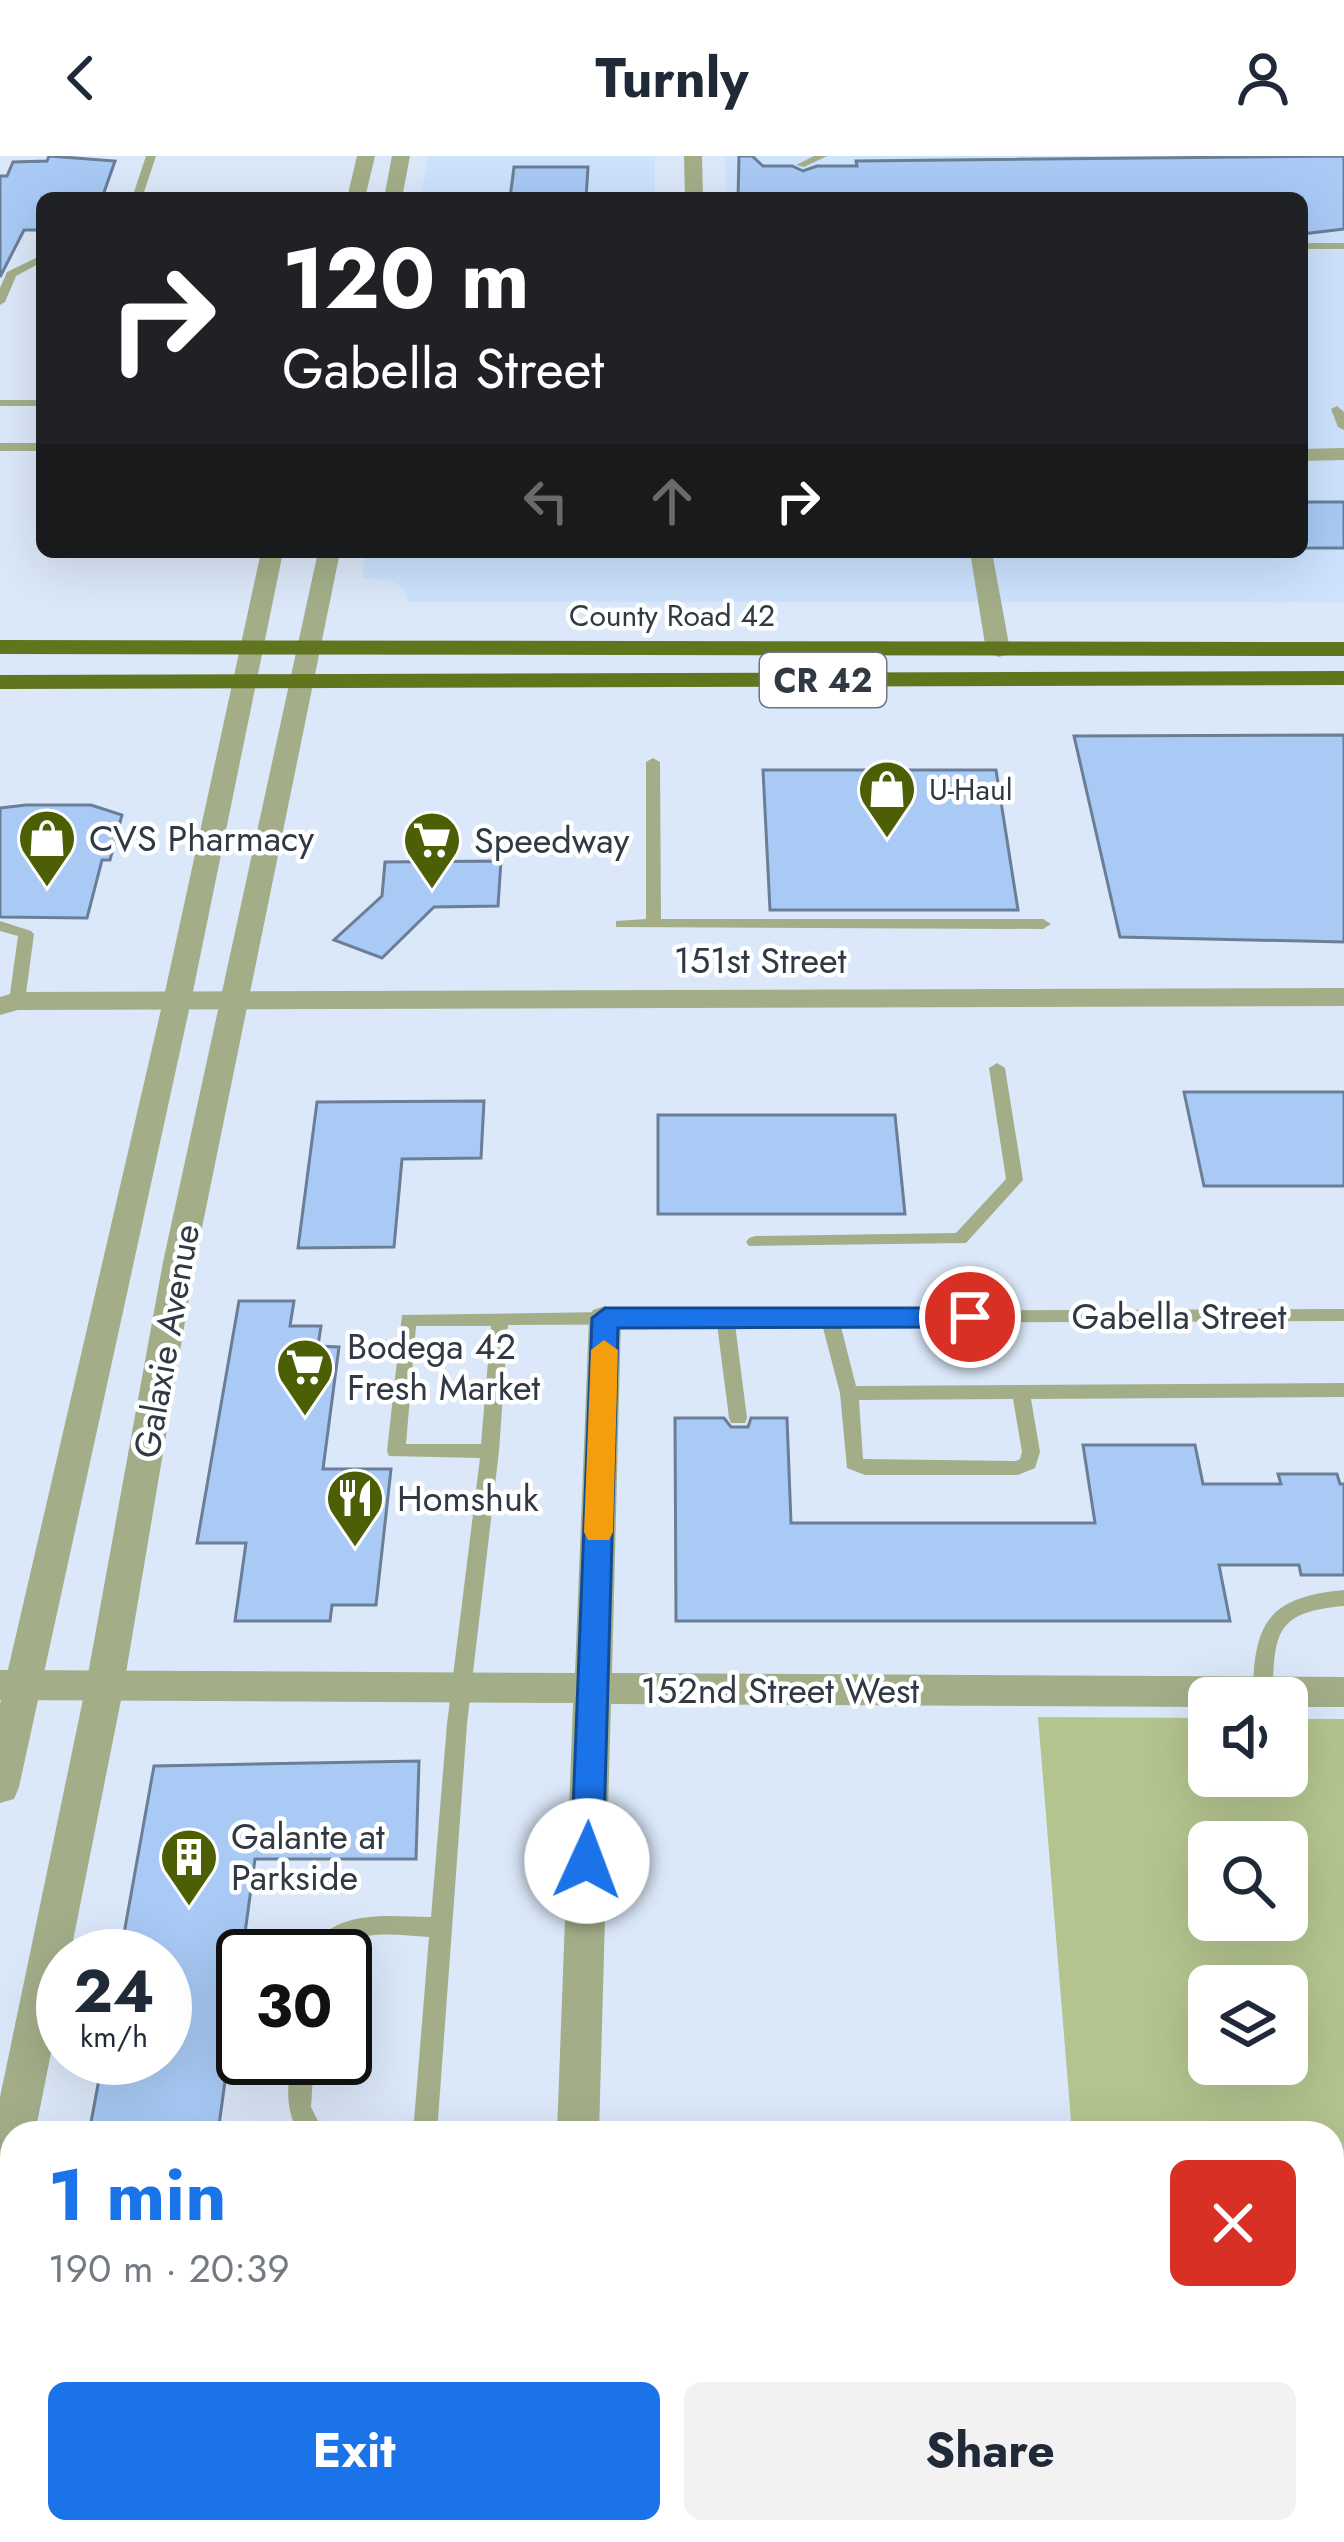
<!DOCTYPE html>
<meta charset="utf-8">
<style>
body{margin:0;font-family:Jost,sans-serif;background:#f2f2f3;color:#1f2937;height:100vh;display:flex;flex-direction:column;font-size:45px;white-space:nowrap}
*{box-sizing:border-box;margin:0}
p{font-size:39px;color:#747a83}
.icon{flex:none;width:66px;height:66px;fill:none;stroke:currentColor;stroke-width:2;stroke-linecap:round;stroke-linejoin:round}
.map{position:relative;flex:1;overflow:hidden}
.details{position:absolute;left:0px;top:1965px;width:1344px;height:423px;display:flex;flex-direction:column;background:#fff;border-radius:36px 36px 0 0;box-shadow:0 12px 48px #0002}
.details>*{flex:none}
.hud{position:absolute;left:36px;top:36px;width:1272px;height:366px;border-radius:18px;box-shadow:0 12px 48px #0002;background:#202124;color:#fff;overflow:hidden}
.fabs{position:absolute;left:1188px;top:1521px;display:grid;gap:24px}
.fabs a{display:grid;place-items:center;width:120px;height:120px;border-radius:18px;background:#fff;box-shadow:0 12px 48px #0002;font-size:60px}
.speed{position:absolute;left:36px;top:1773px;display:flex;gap:24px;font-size:60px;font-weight:700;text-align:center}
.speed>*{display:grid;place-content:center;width:156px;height:156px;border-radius:50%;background:#fff;box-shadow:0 12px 48px #0002;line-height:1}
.speed small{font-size:30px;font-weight:400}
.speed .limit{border:6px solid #111;border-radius:18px;background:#fff;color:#111}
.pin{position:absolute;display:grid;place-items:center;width:102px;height:102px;color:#fff;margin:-51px;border:6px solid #fff;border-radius:50%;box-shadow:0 3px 12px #0007}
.me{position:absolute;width:132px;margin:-66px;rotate:2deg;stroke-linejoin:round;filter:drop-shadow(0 0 9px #0008)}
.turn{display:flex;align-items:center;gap:42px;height:252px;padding:0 48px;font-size:54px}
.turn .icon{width:156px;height:156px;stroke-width:2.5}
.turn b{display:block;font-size:84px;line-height:102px}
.lanes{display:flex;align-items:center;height:114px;padding:0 48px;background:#0003;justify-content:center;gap:60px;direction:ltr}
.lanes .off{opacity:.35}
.round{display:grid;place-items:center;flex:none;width:126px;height:126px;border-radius:18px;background:#f2f2f3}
.summary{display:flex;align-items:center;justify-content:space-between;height:204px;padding:0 48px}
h1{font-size:72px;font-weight:700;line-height:90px;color:#1a73e8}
.cta{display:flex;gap:24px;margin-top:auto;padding:24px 48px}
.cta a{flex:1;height:138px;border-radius:18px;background:#1a73e8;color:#fff;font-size:48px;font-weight:700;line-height:138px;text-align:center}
.cta a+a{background:#f2f2f3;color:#1f2937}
header{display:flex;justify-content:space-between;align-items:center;height:156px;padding:0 48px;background:#fff;font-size:54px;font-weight:700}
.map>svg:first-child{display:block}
.built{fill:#cce2fd}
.green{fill:#b4c48f;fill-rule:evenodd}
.building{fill:#a8caf5;stroke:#6a7e97;stroke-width:3}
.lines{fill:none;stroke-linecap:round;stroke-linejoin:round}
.service{fill:#a3ae89;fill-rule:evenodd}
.minor{fill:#a3ae89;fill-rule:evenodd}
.tertiary{fill:#a3ae89;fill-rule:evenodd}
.trunk{fill:#61741e;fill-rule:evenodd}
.route{fill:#1a73e8;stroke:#114b97;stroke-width:3}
.slow{fill:#f59e0b}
.labels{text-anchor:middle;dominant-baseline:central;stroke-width:9;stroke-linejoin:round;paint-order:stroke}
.far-street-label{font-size:30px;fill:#303944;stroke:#fff}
.far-poi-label{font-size:30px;fill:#303944;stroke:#fff;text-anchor:start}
.shield{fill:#fff;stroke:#6e747c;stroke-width:3}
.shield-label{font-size:33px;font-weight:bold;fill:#303944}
.poi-label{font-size:36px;fill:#303944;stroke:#fff;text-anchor:start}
.street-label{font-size:36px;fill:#303944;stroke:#fff}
</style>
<header><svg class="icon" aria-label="back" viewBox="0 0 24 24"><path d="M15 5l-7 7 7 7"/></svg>Turnly<svg class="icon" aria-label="person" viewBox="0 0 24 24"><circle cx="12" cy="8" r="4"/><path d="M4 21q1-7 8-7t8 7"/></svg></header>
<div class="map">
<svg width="1344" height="2386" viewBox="0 0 1344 2386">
<rect width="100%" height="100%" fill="#dbe8f9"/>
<!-- built -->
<path class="built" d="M428 0H655V42H421Z
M725 0H1344V446H408L405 432 391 425 362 422 366 396H1302V42H727Z"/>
<!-- green -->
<path class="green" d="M1038 1561 1209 1562V1620H1287V1563H1344V2091L1332 2090V1977H1072ZM1209 1686H1287V1764H1209ZM1209 1830H1287V1908H1209Z"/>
<!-- building -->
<path class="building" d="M49 0 115 5 102 42H42V74H24L0 121V20H7L13 6 47 5Z
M739 0H752L763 10H792L803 15 817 10H857L856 5 1344 0V73L1302 78V42H738Z
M514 11H588L586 42H510Z
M1302 346H1344V392H1302Z
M1344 579V786L1120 781 1074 580Z
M763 614H996L1018 754H770Z
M26 649H91L122 659 110 704H102L87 762 0 761V652Z
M501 705 498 750 434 751 382 802 334 784 382 740 385 706Z
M1184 936H1344V1030H1204Z
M484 945 481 1002 402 1003 394 1091 298 1092 317 946Z
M658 959H895L905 1058H658Z
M239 1145H294L290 1170H321L318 1190 339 1191 323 1313H391L376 1449H332L330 1465H235L246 1387H197Z
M675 1262H724L731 1271H748L751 1262H787L791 1367H1095L1083 1289H1195L1203 1328H1281L1278 1318H1337L1340 1328H1344V1419H1301L1299 1409H1219L1230 1465H676Z
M419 1605 416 1703H255L218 1977H89L103 1902H165V1800H120L154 1610Z"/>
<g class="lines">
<!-- service -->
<path class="service" d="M146 0H156L142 42H132Z
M814 0H827L804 11 796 9Z
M1302 87H1344V93H1302Z
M42 99V106L16 120 5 146 0 149V132L7 116Z
M0 244H42V250H0Z
M1337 250 1344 256V274L1338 271 1331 253Z
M0 287H42V295H0Z
M653 602 660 606 661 763H1043L1051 768 1043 773 616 771V765L646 763V606Z
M0 765 31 775 34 778 25 845 17 850 9 845 18 780 0 775Z
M997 907 1005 912 1023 1024 966 1087 749 1090 746 1086 749 1082 755 1080 956 1077 1006 1023 989 912Z
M1344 1153V1165L840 1167 856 1230 1344 1227V1241L1031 1243 1040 1296 1035 1312 1018 1319H865L847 1312 840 1237 822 1168H735L747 1262 745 1267H731L729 1262 717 1168 508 1169 499 1295 467 1568 437 1977H413L429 1781C395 1779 353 1771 330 1800H306C330 1752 385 1760 431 1761L447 1568 480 1302 389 1300 387 1295 402 1159 605 1156ZM416 1170H491L481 1288H406ZM1013 1243 1022 1296 1020 1303 1016 1305 863 1303 859 1244Z
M1344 1434V1450C1278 1456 1274 1474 1273 1536L1270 1542H1256L1253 1536C1254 1464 1271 1441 1344 1434Z
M292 1902H314L311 1951 324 1977H298C285 1951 287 1930 292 1902Z
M1332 2113 1344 2114V2138L1332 2137Z
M235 2376H261L260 2386H234Z
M375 2376H401L400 2386H374Z
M690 2376H716V2386H690Z"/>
<!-- minor -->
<path class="minor" d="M684 0H702L703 42H685Z
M1344 292V304L1302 305V293Z
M970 396H992L1010 494 1007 499 998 501 986 494Z
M1344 832V850L18 854 0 859V841L17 836Z
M605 1150 617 1154 621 1162 612 1517 1344 1521V1551H1287V1542H1209V1551L611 1548 599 1977H557L573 1547 0 1544V1514L575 1517 589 1162 593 1154Z
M557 2376H605L606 2386H558Z"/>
<!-- tertiary -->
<path class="tertiary" d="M357 0H375L365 42H347Z
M392 0H410L402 42H384Z
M261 396H283L191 845 19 1631 14 1643 0 1647V1548L163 845Z
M318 396H340L195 1106 124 1529 70 1800H63V1837L35 1977H12V2063L0 2068V1941L86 1529 163 1106Z"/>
<!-- trunk -->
<path class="trunk" d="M0 484 1344 486V500L0 498Z
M1344 515V529L0 533V519Z"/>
</g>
<!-- route -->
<path class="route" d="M605 1152H970L984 1161 970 1171 618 1172 603 1705 599 1715 587 1719 576 1715 571 1705 592 1162Z"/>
<!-- slow -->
<path class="slow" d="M604 1184 618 1194 613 1376 609 1384H588L584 1376 591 1194Z"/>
<!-- icons -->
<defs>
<symbol id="shop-pin" viewBox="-11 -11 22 30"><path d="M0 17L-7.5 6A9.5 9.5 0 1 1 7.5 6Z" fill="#4d5f05" stroke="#fff"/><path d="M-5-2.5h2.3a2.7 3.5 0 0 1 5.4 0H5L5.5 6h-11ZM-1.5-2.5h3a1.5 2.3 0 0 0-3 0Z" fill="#fff"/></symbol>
<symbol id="supermarket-pin" viewBox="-11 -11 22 30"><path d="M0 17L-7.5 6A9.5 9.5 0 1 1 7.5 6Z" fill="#4d5f05" stroke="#fff"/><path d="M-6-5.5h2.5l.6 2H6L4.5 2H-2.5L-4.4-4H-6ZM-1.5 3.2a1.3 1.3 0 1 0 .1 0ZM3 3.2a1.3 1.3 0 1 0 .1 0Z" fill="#fff"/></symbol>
<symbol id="restaurant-pin" viewBox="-11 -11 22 30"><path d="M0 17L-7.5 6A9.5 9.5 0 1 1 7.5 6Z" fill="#4d5f05" stroke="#fff"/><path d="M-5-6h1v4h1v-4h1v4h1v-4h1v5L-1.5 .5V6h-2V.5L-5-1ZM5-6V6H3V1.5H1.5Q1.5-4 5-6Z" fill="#fff"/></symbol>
<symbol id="building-pin" viewBox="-11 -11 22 30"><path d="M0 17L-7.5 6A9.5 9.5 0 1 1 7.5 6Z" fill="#4d5f05" stroke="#fff"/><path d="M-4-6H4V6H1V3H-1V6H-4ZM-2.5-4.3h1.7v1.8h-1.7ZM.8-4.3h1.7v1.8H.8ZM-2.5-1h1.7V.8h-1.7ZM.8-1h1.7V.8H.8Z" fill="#fff"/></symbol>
</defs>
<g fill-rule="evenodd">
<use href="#shop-pin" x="854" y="600" width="66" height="90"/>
<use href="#shop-pin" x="14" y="649" width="66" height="90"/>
<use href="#supermarket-pin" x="399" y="651" width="66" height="90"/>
<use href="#supermarket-pin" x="272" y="1178" width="66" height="90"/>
<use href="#restaurant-pin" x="322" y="1309" width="66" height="90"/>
<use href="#building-pin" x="156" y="1668" width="66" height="90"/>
</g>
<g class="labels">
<!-- far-street labels -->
<g class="far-street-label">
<text x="672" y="459">County Road 42</text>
</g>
<!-- far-poi labels -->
<g class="far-poi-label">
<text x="929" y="633">U-Haul</text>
</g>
<!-- shield labels -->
<rect class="shield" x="760" y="497" width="126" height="54" rx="9"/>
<g class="shield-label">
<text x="823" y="524">CR 42</text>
</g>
<!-- poi labels -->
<g class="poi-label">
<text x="89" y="682">CVS Pharmacy</text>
<text x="474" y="684">Speedway</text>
<text x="347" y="1190">Bodega 42<tspan x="347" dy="41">Fresh Market</tspan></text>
<text x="397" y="1342">Homshuk</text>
<text x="231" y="1680">Galante at<tspan x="231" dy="41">Parkside</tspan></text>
</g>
<!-- street labels -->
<g class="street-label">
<text x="760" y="804">151st Street</text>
<text x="1179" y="1160">Gabella Street</text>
<text transform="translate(166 1185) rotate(-80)">Galaxie Avenue</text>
<text x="780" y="1534">152nd Street West</text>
</g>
</g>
</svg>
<div class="fabs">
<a><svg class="icon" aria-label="sound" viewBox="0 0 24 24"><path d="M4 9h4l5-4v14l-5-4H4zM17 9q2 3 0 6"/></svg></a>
<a><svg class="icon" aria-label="search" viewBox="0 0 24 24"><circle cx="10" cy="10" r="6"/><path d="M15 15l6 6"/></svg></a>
<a><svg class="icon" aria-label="layers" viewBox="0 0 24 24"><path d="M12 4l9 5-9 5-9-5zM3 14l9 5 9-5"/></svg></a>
</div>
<div class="speed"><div>24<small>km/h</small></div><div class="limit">30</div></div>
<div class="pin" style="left:970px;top:1161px;background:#d93025"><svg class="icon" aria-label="arrive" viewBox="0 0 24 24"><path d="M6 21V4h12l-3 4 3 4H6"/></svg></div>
<svg class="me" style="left:587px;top:1705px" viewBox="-20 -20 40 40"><circle r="19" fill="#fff"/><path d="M0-13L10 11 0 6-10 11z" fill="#1a73e8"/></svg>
<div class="hud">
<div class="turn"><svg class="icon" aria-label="right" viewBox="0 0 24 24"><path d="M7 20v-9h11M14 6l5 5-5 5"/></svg><div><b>120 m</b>Gabella Street</div></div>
<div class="lanes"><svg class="icon off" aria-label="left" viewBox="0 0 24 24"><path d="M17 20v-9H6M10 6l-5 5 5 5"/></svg><svg class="icon off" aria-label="ahead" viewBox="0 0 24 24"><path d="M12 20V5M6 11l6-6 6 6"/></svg><svg class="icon" aria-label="right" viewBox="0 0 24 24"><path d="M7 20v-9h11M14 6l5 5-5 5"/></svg></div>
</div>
<section class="details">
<div class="summary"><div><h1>1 min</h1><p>190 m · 20:39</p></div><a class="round" style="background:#d93025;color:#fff"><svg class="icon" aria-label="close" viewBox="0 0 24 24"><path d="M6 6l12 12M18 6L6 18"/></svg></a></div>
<div class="cta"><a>Exit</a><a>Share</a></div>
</section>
</div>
